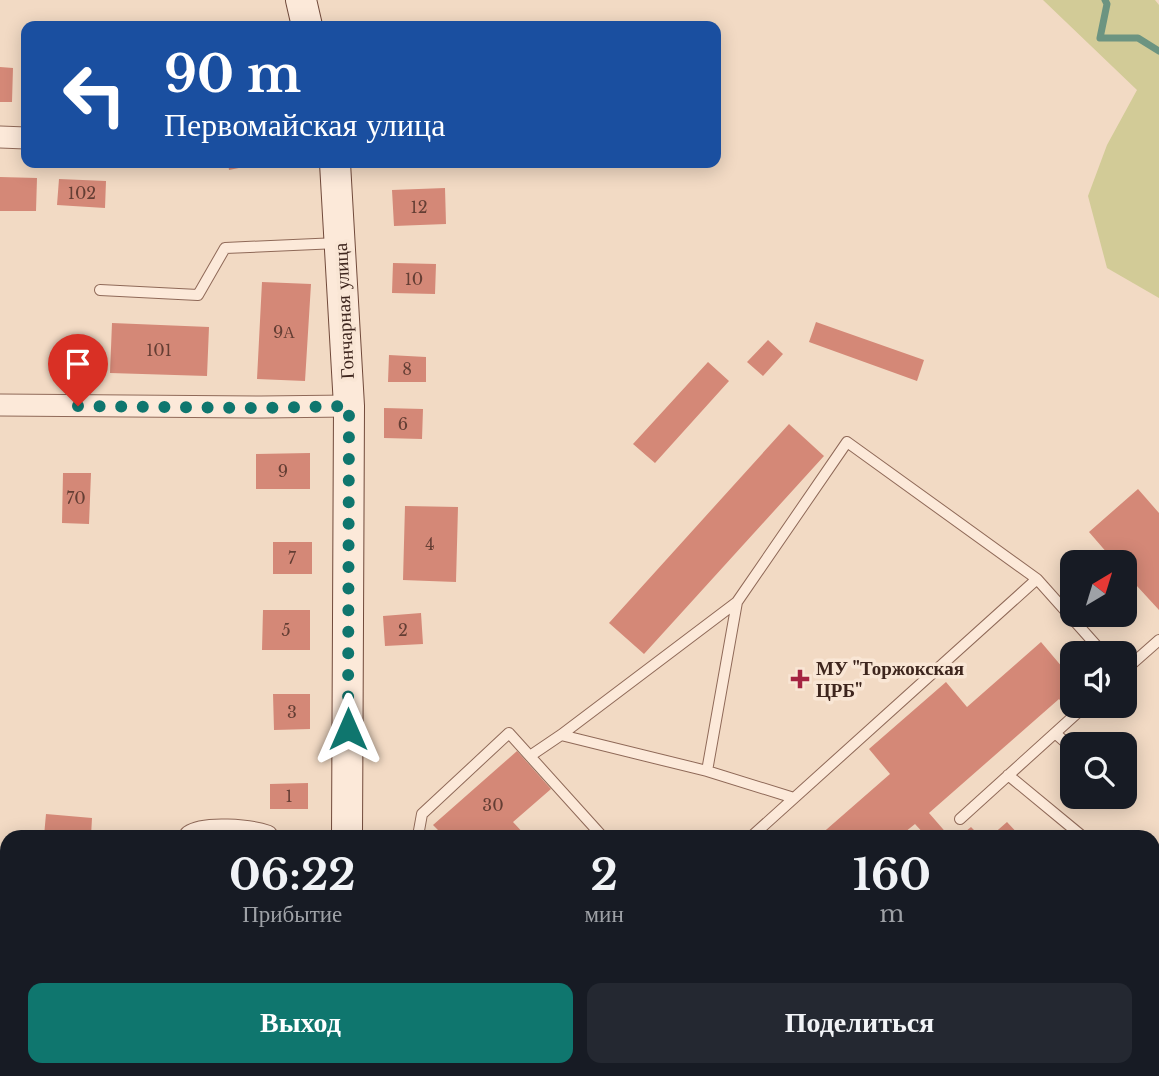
<!DOCTYPE html>
<html lang="ru">
<meta charset="utf-8">
<style>
body{margin:0;font-family:"Libre Baskerville",serif;background:#242831;color:#f1f3f6;height:100vh;display:flex;flex-direction:column;font-size:26px;white-space:nowrap}
*{box-sizing:border-box;margin:0}
p{font-size:23px;color:#9ea1a6}
.icon{flex:none;width:38px;height:38px;fill:none;stroke:currentColor;stroke-width:2;stroke-linecap:round;stroke-linejoin:round}
.map{position:relative;flex:1;overflow:hidden}
.details{position:absolute;left:0px;top:830px;width:1160px;height:247px;display:flex;flex-direction:column;background:#171b24;border-radius:21px 21px 0 0;box-shadow:0 4px 18px #0003}
.details>*{flex:none}
.guide{position:absolute;left:21px;top:21px;width:700px;height:147px;border-radius:14px;box-shadow:0 4px 18px #0003;background:#1a4fa0;color:#fff;overflow:hidden}
.needle{width:46px;rotate:38deg}
.controls{position:absolute;left:1060px;top:550px;display:grid;gap:14px}
.controls a{display:grid;place-items:center;width:77px;height:77px;border-radius:14px;background:#171b24;box-shadow:0 4px 18px #0003;font-size:35px}
.pin{position:absolute;display:grid;place-items:center;width:60px;height:60px;color:#fff;margin:-72px -30px;border-radius:50% 50% 50% 0;rotate:-45deg;box-shadow:0 0 7px #0007}
.pin .icon{rotate:45deg}
.me{position:absolute;width:77px;margin:-38px;rotate:0deg;stroke-linejoin:round;filter:drop-shadow(0 0 5px #0008)}
.turn{display:flex;align-items:center;gap:24px;height:147px;padding:0 28px;font-size:32px}
.turn .icon{width:91px;height:91px;stroke-width:2.5}
.turn b{display:block;font-size:49px;line-height:60px}
.eta{display:flex;justify-content:space-evenly;align-items:center;height:119px;text-align:center}
.eta b{font-size:42px;font-weight:700;line-height:49px}
.action{display:flex;gap:14px;margin-top:auto;padding:14px 28px}
.action a{flex:1;height:80px;border-radius:14px;background:#0f766e;color:#fff;font-size:28px;font-weight:700;line-height:80px;text-align:center}
.action a+a{background:#242831;color:#f1f3f6}
.map>svg:first-child{display:block}
.green{fill:#d2cb97}
.lines{fill:none;stroke-linecap:round;stroke-linejoin:round}
.stream{stroke:#6c9481;stroke-width:7}
.building{fill:#d48877}
.lane-casing{stroke:#8f6958;stroke-width:12}
.street-casing{stroke:#8f6958;stroke-width:23}
.secondary-casing{stroke:#714a3b;stroke-width:32}
.lane{stroke:#fce9d9;stroke-width:10}
.street{stroke:#fce9d9;stroke-width:21}
.secondary{stroke:#fce9d9;stroke-width:30}
.route{stroke:#0f766e;stroke-width:12;stroke-dasharray:0 21.6}
.poi-dot{fill:#a42342;stroke:#f9e6d5;stroke-width:2.5}
.labels{text-anchor:middle;dominant-baseline:central;stroke-width:7;stroke-linejoin:round;paint-order:stroke}
.number-label{font-size:16px;fill:#643e34}
.street-label{font-size:19px;fill:#3e261e;stroke:#f9e6d5}
.poi-label{font-size:19px;font-weight:bold;fill:#3e261e;stroke:#f9e6d5;text-anchor:start}
</style>
<div class="map">
<svg width="1159" height="1076" viewBox="0 0 1159 1076">
<rect width="100%" height="100%" fill="#f2dac4"/>
<!-- green -->
<path class="green" d="M1043 0H1155L1159 5V298L1107 268 1088 196 1107 145 1137 90Z"/>
<g class="lines">
<!-- stream -->
<path class="stream" d="M1105 0 1107 4 1100 38H1138L1159 51"/>
</g>
<!-- building -->
<path class="building" d="M0 67 13 68 12 102H0Z
M228 163H259V164L229 170Z
M0 177 37 178 36 211H0Z
M59 179 106 181 105 208 57 205Z
M445 188 446 224 394 226 392 190Z
M393 263 436 264 435 294 392 293Z
M262 282 311 284 305 381 257 379Z
M816 322 924 360 917 381 809 342Z
M112 323 209 327 207 376 110 373Z
M768 340 783 354 763 376 747 362Z
M389 355 426 357V382H388Z
M708 362 729 381 655 463 633 444Z
M384 408 423 409 422 439 384 438Z
M789 424 824 456 644 654 609 623Z
M310 453V489H256V454Z
M63 473H91L89 524 62 523Z
M1138 489 1159 513V610L1125 573V562H1115L1089 532Z
M405 506 458 507 456 582 403 580Z
M273 542H312V574H273Z
M263 610H310V650H262Z
M421 613 423 644 385 646 383 616Z
M1041 642 1063 668 1073 660V693L1062 703 1059 699 929 813 949 836H926L915 824 900 836H819L890 774 869 749 946 682 967 707Z
M273 694H310V729L274 730Z
M517 751 551 789 513 822 526 836H444L433 825Z
M308 783V809H270V784Z
M46 814 92 818 91 836H44Z
M1007 822 1020 836H991Z
M971 827 980 836H960Z
M0 949 7 950V983L0 982Z
M281 1069H302L294 1076H287Z
M431 1069H472L464 1076H438Z
M844 1069H918L924 1076H850Z"/>
<g class="lines">
<defs>
<path id="lane" d="M100 290 198 295 225 248 338 243
M737 602 707 771 794 798
M1125 670 1159 640
M1055 733 1073 749
M561 735 707 771
M530 756 561 735 737 602 847 442 1037 579
M1008 775 1082 836
M960 819 1086 705
M418 836 422 814 509 733 602 836
M752 836 1037 579 1103 653
M1153 878 1159 879
M554 1069 560 1076
M810 1069 815 1076
M596 1076 601 1069
M742 1076 749 1069"/>
<path id="street" d="M0 137 26 138
M0 405 261 407 349 406
M190 836C204 826 250 830 267 836
M0 904 7 905"/>
<path id="secondary" d="M301 0 307 26
M335 163 349 406 347 836
M344 1076 351 1069"/>
</defs>
<!-- lane casing -->
<use href="#lane" class="lane-casing"/>
<!-- street casing -->
<use href="#street" class="street-casing"/>
<!-- secondary casing -->
<use href="#secondary" class="secondary-casing"/>
<!-- lane -->
<use href="#lane" class="lane"/>
<!-- street -->
<use href="#street" class="street"/>
<!-- secondary -->
<use href="#secondary" class="secondary"/>
</g>
<g class="lines">
<!-- route -->
<path class="route" d="M78 406 261 408 349 406 348 729"/>
</g>
<!-- markers -->
<path class="poi-dot" d="M796.5 668.5h7v7h7v7h-7v7h-7v-7h-7v-7h7z"/>
<g class="labels">
<!-- number labels -->
<g class="number-label">
<text x="82" y="193">102</text>
<text x="419" y="207">12</text>
<text x="414" y="279">10</text>
<text x="284" y="332">9А</text>
<text x="159" y="350">101</text>
<text x="407" y="369">8</text>
<text x="403" y="424">6</text>
<text x="283" y="471">9</text>
<text x="76" y="498">70</text>
<text x="430" y="544">4</text>
<text x="292" y="558">7</text>
<text x="286" y="630">5</text>
<text x="403" y="630">2</text>
<text x="292" y="712">3</text>
<text x="289" y="796">1</text>
<text x="493" y="805">30</text>
</g>
<!-- street labels -->
<g class="street-label">
<text transform="translate(344 311) rotate(-93)">Гончарная улица</text>
</g>
<!-- poi labels -->
<g class="poi-label">
<text x="816" y="668">МУ "Торжокская<tspan x="816" dy="22">ЦРБ"</tspan></text>
</g>
</g>
</svg>
<div class="controls">
<a><svg class="needle" viewBox="-14 -14 28 28"><path d="M0-13l5 13h-10z" fill="#e53935"/><path d="M0 13l5-13h-10z" fill="#9ea1a6"/></svg></a>
<a><svg class="icon" aria-label="sound" viewBox="0 0 24 24"><path d="M4 9h4l5-4v14l-5-4H4zM17 9q2 3 0 6"/></svg></a>
<a><svg class="icon" aria-label="search" viewBox="0 0 24 24"><circle cx="10" cy="10" r="6"/><path d="M15 15l6 6"/></svg></a>
</div>
<div class="pin" style="left:78px;top:406px;background:#d93025"><svg class="icon" aria-label="arrive" viewBox="0 0 24 24"><path d="M6 21V4h12l-3 4 3 4H6"/></svg></div>
<svg class="me" style="left:348px;top:729px" viewBox="-20 -20 40 40"><path d="M0-17L14 15 0 8-14 15z" fill="#0f766e" stroke="#fff" stroke-width="4"/></svg>
<div class="guide">
<div class="turn"><svg class="icon" aria-label="left" viewBox="0 0 24 24"><path d="M17 20v-9H6M10 6l-5 5 5 5"/></svg><div><b>90 m</b>Первомайская улица</div></div>
</div>
<section class="details">
<div class="eta">
<div><b>06:22</b><p>Прибытие</p></div>
<div><b>2</b><p>мин</p></div>
<div><b>160</b><p>m</p></div>
</div>
<div class="action"><a>Выход</a><a>Поделиться</a></div>
</section>
</div>
